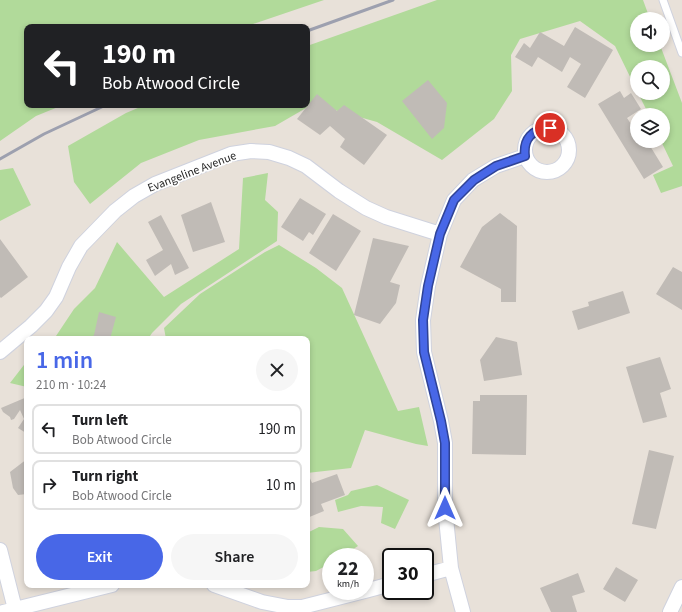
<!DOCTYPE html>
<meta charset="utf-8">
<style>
body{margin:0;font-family:"Source Sans 3",sans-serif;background:#f6f6f6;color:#202124;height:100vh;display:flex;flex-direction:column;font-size:15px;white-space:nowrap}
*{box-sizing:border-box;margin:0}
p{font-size:13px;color:#757577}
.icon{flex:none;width:22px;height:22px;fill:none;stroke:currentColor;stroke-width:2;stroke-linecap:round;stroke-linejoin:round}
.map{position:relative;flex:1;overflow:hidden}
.panel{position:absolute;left:24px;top:336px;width:286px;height:252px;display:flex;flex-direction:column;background:#fff;border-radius:8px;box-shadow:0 2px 6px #0003}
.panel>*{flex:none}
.banner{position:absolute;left:24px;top:24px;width:286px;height:84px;border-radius:8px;box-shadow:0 2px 6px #0003;background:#202124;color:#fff;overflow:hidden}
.controls{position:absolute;left:630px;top:12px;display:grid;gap:8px}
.controls a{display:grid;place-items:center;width:40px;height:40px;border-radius:50%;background:#fff;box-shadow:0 2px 6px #0003;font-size:20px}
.speed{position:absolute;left:322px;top:548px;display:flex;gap:8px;font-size:20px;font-weight:700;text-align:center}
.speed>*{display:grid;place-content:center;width:52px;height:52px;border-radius:50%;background:#fff;box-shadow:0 2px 6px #0003;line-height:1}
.speed small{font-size:10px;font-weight:400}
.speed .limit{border:2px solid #111;border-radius:6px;background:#fff;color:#111}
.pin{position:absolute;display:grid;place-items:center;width:34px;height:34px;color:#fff;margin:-17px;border:2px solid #fff;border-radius:50%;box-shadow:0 1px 4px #0007}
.me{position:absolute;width:44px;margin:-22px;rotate:0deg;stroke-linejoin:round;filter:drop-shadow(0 0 3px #0008)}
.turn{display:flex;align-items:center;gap:14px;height:84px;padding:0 12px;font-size:18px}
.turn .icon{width:52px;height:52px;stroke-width:2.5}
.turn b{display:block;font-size:28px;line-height:34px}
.round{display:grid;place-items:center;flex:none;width:42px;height:42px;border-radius:21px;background:#f6f6f6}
.headline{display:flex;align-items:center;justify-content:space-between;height:68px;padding:0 12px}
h1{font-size:24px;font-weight:600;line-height:30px;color:#4867e7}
.action{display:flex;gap:8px;margin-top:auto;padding:8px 12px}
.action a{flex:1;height:46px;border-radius:24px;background:#4867e7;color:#fff;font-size:16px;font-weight:600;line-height:46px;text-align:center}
.action a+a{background:#f6f6f6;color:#202124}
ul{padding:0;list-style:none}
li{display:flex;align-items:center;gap:12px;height:50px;margin:0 8px 6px;padding:0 4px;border:2px solid #e0e0e0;border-radius:8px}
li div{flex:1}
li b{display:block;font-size:15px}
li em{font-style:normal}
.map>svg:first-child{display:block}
.green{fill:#b1da9a}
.building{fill:#c0bbb6}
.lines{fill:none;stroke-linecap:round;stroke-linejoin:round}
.lane-casing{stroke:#cfd2de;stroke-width:9}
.street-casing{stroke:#cfd2de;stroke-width:16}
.lane{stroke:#fff;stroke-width:7}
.street{stroke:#fff;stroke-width:14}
.rail{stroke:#9da0af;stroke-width:3}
.route-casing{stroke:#2f4396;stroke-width:10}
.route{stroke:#4867e7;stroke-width:7}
.labels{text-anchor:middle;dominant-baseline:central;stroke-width:3.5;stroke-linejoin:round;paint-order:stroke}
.street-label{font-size:12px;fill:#272727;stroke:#fff}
</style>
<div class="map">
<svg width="682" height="612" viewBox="0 0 682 612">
<rect width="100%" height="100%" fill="#e8e1d9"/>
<!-- green -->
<path class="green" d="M0 0H324L244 27H27V105H63L36 116 0 141Z
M437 0H643L650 19H637V45H660L682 103V186L661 193 653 175 673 166 661 141H663V115H649L638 93H663V67H637V91L615 46 580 21 520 39 511 55 512 91 494 119 442 160 377 122 313 104 275 126 199 140 141 163 90 204 74 182 68 146 126 113 145 105H307V46Z
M13 168 31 205 0 221V170Z
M268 173 265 200 278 212 277 241 181 304 152 333 148 339H54L74 309 95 288 117 242 164 297 239 249 243 178Z
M279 245 316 268 342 288 398 411 419 407 428 446 416 444 365 430 351 468 307 473V339H166L164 328 200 294 265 252Z
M27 361V387L10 383Z
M377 485 409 500 395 529 381 523 383 507 361 506 338 512 335 500 348 495 351 491Z
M319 527 343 529 358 546 341 557H331V563L316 571 307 572V533Z"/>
<!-- building -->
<path class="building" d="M575 27 613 50 585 98 567 87 581 64 570 57 562 72 538 57 532 67 515 57 524 43 530 48 540 32 564 46Z
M428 80 447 103 444 128 432 139 402 101Z
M620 91 624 98 631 93 641 109 627 118 631 124 634 122 637 126V141H647L663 167 644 179 598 104Z
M317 94 337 111 344 105 387 135 364 165 340 147 345 139 330 126 320 135 297 119Z
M300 198 326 214 313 235 309 232 303 241 281 227Z
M211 202 225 242 193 252 181 215Z
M500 213 517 226 516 302H501V289L460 267 482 227Z
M333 214 361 231 336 271 309 253Z
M161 215 189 268 175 275 171 264 155 276 146 260 163 250 148 222Z
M373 238 409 246 390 282 400 285 396 303 380 324 354 315Z
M0 239 28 277 1 298 0 297Z
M673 267 682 272V310L656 294Z
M623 291 630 313 578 330 572 311 589 306 588 302Z
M99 312 116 317 110 339H90L94 335Z
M496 337 517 342 522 375 484 381 480 360Z
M660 357 671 389 660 393 667 417 643 423 626 367Z
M480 395H527L526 455 472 454 473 401H480Z
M27 397V431L26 433 18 428 24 419 20 410 14 419 11 420 10 417 3 412 1 408Z
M649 450 674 456 656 529 632 524Z
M27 459V494L18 495 13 488 10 472Z
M337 474 345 495 321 504 324 511 307 518V476H309L312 483Z
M616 567 638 580 625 602 603 589Z
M578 573 585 592 572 596 577 612H551L540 588Z"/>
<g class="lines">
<defs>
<path id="lane" d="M663 0 682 53"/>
<path id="street" d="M525 150a22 22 0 1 1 44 0a22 22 0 1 1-44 0Z
M0 352 31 326 46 311 56 297 69 267 81 246 115 211 134 196 155 184 231 154 251 151 269 152 289 158 306 166 339 191 366 208 386 217 440 234
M0 550 15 609
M425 575 451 568
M214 585 262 602 288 607H302L365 591
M365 591 391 584
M3 612 112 585
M463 612 451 568 445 508V443L441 421 424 352 423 320 428 286 440 234 454 200 473 180 496 166 525 156
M670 612 682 587"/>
</defs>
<!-- lane casing -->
<use href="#lane" class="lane-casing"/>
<!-- street casing -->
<use href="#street" class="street-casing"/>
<!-- lane -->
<use href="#lane" class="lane"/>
<!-- street -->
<use href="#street" class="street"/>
<!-- rail -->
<path class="rail" d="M307 31 393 0
M0 159 44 134 106 105"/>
</g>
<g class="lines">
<defs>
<path id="route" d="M445 508V443L441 421 424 352 423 320 428 286 440 234 454 200 474 180 496 166 525 156C523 139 532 129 550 128"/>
</defs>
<!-- route casing -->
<use href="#route" class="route-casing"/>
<!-- route -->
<use href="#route" class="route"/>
</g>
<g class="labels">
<!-- street labels -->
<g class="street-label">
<text transform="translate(192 172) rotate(-21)">Evangeline Avenue</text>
</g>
</g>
</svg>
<div class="controls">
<a><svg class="icon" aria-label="sound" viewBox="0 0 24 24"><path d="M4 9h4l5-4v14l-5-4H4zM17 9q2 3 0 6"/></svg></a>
<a><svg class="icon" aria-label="search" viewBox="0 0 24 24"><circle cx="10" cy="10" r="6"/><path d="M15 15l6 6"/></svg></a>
<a><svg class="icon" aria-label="layers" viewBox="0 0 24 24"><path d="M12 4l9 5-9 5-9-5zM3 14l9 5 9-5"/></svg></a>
</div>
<div class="speed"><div>22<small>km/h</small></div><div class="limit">30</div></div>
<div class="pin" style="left:550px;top:128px;background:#d93025"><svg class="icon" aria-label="arrive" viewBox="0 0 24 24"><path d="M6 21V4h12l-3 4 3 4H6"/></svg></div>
<svg class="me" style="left:445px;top:508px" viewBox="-20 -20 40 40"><path d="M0-17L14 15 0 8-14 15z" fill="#4867e7" stroke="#fff" stroke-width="4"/></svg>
<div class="banner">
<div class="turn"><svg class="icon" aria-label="left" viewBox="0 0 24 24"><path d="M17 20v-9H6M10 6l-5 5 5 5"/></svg><div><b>190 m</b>Bob Atwood Circle</div></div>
</div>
<section class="panel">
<div class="headline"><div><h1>1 min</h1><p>210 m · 10:24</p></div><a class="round"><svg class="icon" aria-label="close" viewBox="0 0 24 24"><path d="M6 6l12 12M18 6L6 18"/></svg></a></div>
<ul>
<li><svg class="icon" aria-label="left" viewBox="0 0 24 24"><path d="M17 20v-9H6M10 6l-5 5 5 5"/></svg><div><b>Turn left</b><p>Bob Atwood Circle</p></div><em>190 m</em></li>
<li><svg class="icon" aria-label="right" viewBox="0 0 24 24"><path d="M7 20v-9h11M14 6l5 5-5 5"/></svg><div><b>Turn right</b><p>Bob Atwood Circle</p></div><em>10 m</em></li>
</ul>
<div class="action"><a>Exit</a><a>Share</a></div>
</section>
</div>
